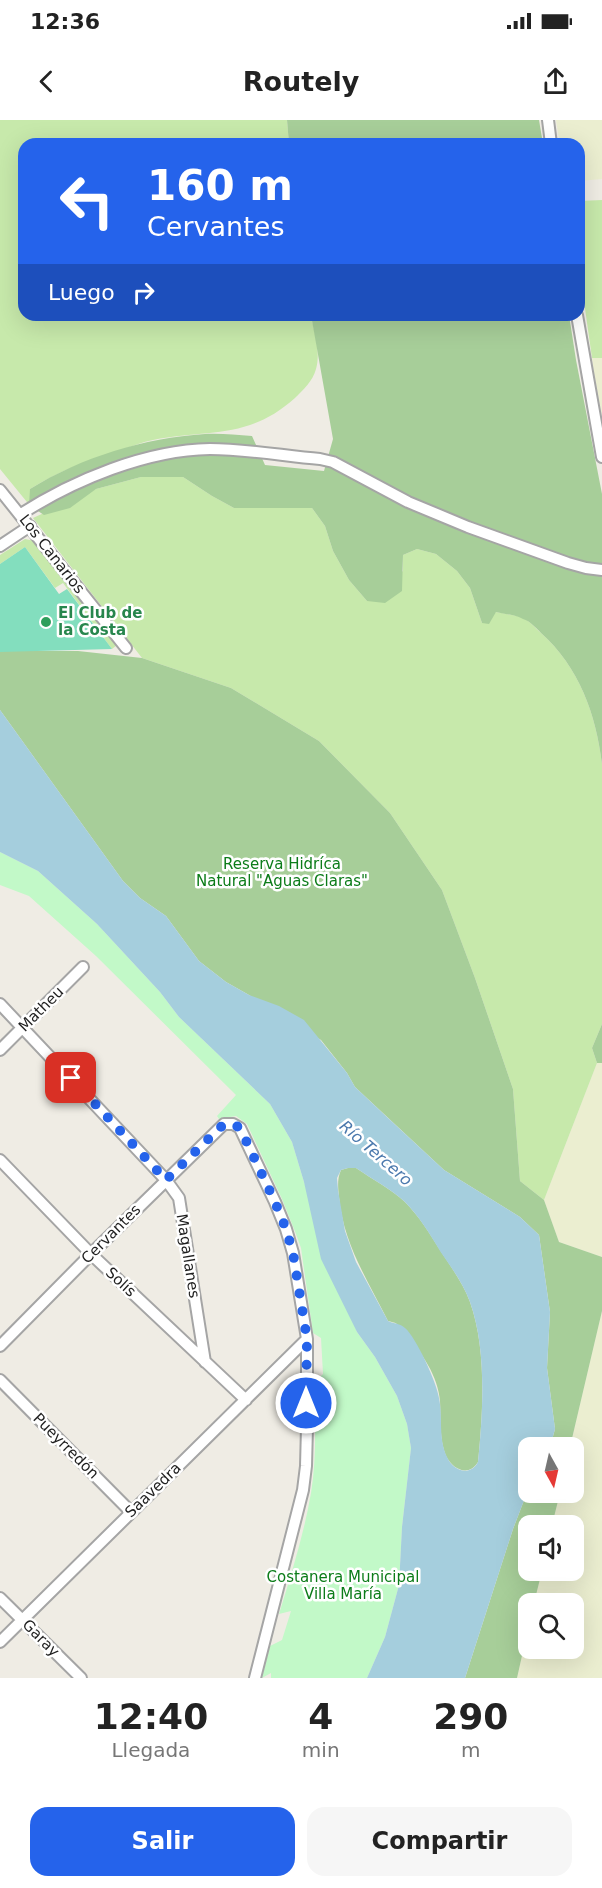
<!DOCTYPE html>
<html lang="es">
<meta charset="utf-8">
<style>
body{margin:0;font-family:"DejaVu Sans",sans-serif;background:#f6f6f6;color:#222;height:100vh;display:flex;flex-direction:column;font-size:22px;white-space:nowrap}
*{box-sizing:border-box;margin:0}
p{font-size:20px;color:#767676}
.icon{flex:none;width:33px;height:33px;fill:none;stroke:currentColor;stroke-width:2;stroke-linecap:round;stroke-linejoin:round}
.map{position:relative;height:1558px;overflow:hidden}
.sheet{display:flex;flex-direction:column;background:#fff;flex:1}
.sheet>*{flex:none}
.hud{position:absolute;left:18px;top:18px;width:567px;height:183px;border-radius:18px;box-shadow:0 6px 24px #0002;background:#2563eb;color:#fff;overflow:hidden}
.needle{width:39px;rotate:172deg}
.fabs{position:absolute;left:518px;top:1317px;display:grid;gap:12px}
.fabs a{display:grid;place-items:center;width:66px;height:66px;border-radius:12px;background:#fff;box-shadow:0 6px 24px #0002;font-size:30px}
.pin{position:absolute;display:grid;place-items:center;width:51px;height:51px;color:#fff;margin:-26px;border-radius:12px;box-shadow:0 3px 9px #0006}
.me{position:absolute;width:66px;margin:-33px;rotate:0deg;stroke-linejoin:round;filter:drop-shadow(0 0 4px #0008)}
.turn{display:flex;align-items:center;gap:21px;height:126px;padding:0 30px;font-size:27px}
.turn .icon{width:78px;height:78px;stroke-width:2.5}
.turn b{display:block;font-size:42px;line-height:51px}
.then{display:flex;align-items:center;height:57px;padding:0 30px;background:#0003;gap:12px;font-size:22px}
.eta{display:flex;justify-content:space-evenly;align-items:center;height:102px;text-align:center}
.eta b{font-size:36px;font-weight:700;line-height:42px}
.action{display:flex;gap:12px;margin-top:auto;padding:12px 30px}
.action a{flex:1;height:69px;border-radius:18px;background:#2563eb;color:#fff;font-size:24px;font-weight:700;line-height:69px;text-align:center}
.action a+a{background:#f6f6f6;color:#222}
.status{display:flex;justify-content:space-between;align-items:center;height:42px;padding:0 30px;background:#fff;direction:ltr}
.status svg{height:16px;fill:currentColor}
header{display:flex;justify-content:space-between;align-items:center;height:78px;padding:0 30px;background:#fff;font-size:27px;font-weight:700}
.map>svg:first-child{display:block}
.farmland{fill:#ebeed0}
.grass{fill:#c7e9ab}
.forest{fill:#a7ce99}
.park{fill:#c2f9c8}
.pitch{fill:#83debe}
.water{fill:#a5cedd;fill-rule:evenodd}
.lines{fill:none;stroke-linecap:round;stroke-linejoin:round}
.minor-casing{stroke:#a5a5a5;stroke-width:14}
.minor{stroke:#fff;stroke-width:10}
.route{stroke:#2563eb;stroke-width:10;stroke-dasharray:0 18}
.leisure-dot{fill:#2e9e5b;stroke:#fff;stroke-width:2}
.labels{text-anchor:middle;dominant-baseline:central;stroke-width:5;stroke-linejoin:round;paint-order:stroke}
.street-label{font-size:15px;fill:#1e1e1e;stroke:#fff}
.leisure-label{font-size:15px;font-weight:bold;fill:#27864d;stroke:#fff;text-anchor:start}
.park-label{font-size:15px;fill:#0c7c19;stroke:#fff}
.water-label{font-size:16px;font-style:italic;fill:#4b79ad;stroke:#fff}
</style>
<div class="status"><b>12:36</b><svg viewBox="0 0 49 12"><path d="M0 12V9h3v3zM5 12V6h3v6zM10 12V3h3v9zM15 12V0h3v12zM26 1h20v11H26zM47 4h2v5h-2z"/></svg></div>
<header><svg class="icon" aria-label="back" viewBox="0 0 24 24"><path d="M15 5l-7 7 7 7"/></svg>Routely<svg class="icon" aria-label="share" viewBox="0 0 24 24"><path d="M12 15V3M7 8l5-5 5 5M5 13v7h14v-7"/></svg></header>
<div class="map">
<svg width="602" height="1558" viewBox="0 0 602 1558">
<rect width="100%" height="100%" fill="#efece4"/>
<!-- farmland -->
<path class="farmland" d="M556 0H602V59L579 61V24H560Z
M592 238H602V295L594 253Z
M597 943H602V1137L559 1122 544 1080Z
M602 1191V1558H517L528 1509V1528H573V1484L534 1483 542 1451 573 1450V1406L552 1405 560 1373 573 1372V1328L570 1327Z"/>
<!-- grass -->
<path class="grass" d="M0 0H287L289 24H24V195H311C314 212 321 232 316 249 313 261 303 270 295 278 248 320 209 309 153 320 143 322 132 326 122 330 88 340 61 350 30 369L31 387 0 349Z
M602 80V238H592L579 146V81Z
M141 357H183L212 376 234 388H312L325 406 333 431 349 460 367 481 403 451V435L417 429 436 434 457 451 470 468 482 503 496 492C505 494 515 495 523 498 530 501 535 508 541 513 579 547 596 594 602 644V904L592 928 597 943 544 1080 520 1061 513 969 475 858 442 770 390 693 319 621 231 568 142 538 33 398 96 369Z
M25 419 35 421 117 525 112 529 63 463 55 468 25 427 0 444V435Z"/>
<!-- forest -->
<path class="forest" d="M287 0H539L543 24H289Z
M311 195H569L576 240 602 374V644C596 594 579 547 541 513 536 508 530 501 523 499 515 495 505 494 496 492L489 504 482 503 470 468 457 451 436 434 417 429 403 435 402 471 385 483 367 481 349 460 333 431 325 406 312 388H234L212 376 183 357H141L96 369 70 388 44 395 29 385 30 369C82 337 144 318 205 314 220 313 236 315 252 316L265 345 324 351 333 319Z
M0 531H78L142 538 231 568 319 621 390 693 442 770 475 858 513 969 520 1061 544 1080 559 1122 602 1137V1191L570 1327H550L555 1309 547 1248 550 1192 539 1115 520 1097 444 1050 355 967 347 953 321 920 249 875 226 862 199 841 166 796 140 778 123 761 0 590Z
M602 904V943H597L592 928Z
M348 1048H356C372 1059 391 1069 405 1082 419 1096 430 1114 440 1130 451 1147 463 1163 470 1182 487 1230 483 1292 478 1342 469 1357 453 1350 446 1336 439 1319 441 1299 440 1281 438 1256 422 1233 406 1215 404 1212 400 1206 397 1204 394 1202 391 1202 388 1201 368 1161 343 1123 339 1077 338 1067 337 1059 341 1050Z
M528 1370V1372L560 1373 552 1405 528 1406V1450L542 1451 534 1483 528 1484V1509L517 1558H465L513 1409Z"/>
<!-- park -->
<path class="park" d="M0 732 38 751 97 804 160 872 179 897 270 984 292 1022 304 1062 357 1212 375 1237 397 1276 407 1304 411 1328 402 1407 399 1465 385 1517 367 1558H271V1553L262 1558 270 1526 282 1520 291 1491 279 1494C291 1455 304 1414 311 1373 317 1337 315 1300 314 1263L323 1254 321 1218 313 1213 301 1128 296 1114 282 1079 247 1004 236 996 219 999 217 996 236 975 96 836 29 776 0 765Z"/>
<!-- pitch -->
<path class="pitch" d="M25 427 59 474 67 469 112 529 0 532V444Z"/>
<!-- water -->
<path class="water" d="M0 590 123 761 140 778 166 796 199 841 226 862 249 875 279 886 304 900 347 953 355 967 388 998 444 1050 520 1097 539 1115 550 1192 547 1248 555 1309 550 1327 528 1328V1370L513 1409 465 1558H367L385 1517 399 1465 402 1407 411 1328 407 1304 397 1276 375 1237 357 1212 321 1139 304 1062 292 1022 270 984 179 897 160 872 97 804 38 751 0 732ZM348 1048H356C372 1059 391 1069 405 1082 419 1096 430 1114 440 1131 451 1147 463 1163 470 1182 487 1230 483 1292 478 1342 470 1357 453 1351 447 1337 438 1318 443 1297 439 1278 437 1263 416 1217 405 1208 400 1203 394 1204 388 1201L356 1142 345 1111 338 1070 337 1058 341 1050Z"/>
<g class="lines">
<defs>
<path id="minor" d="M548 0 551 24
M577 195 602 337
M0 370 126 528
M21 394C74 360 146 330 210 329 247 329 284 336 320 339L333 342 408 382 468 407 568 443 586 448 602 450
M0 426 30 406
M0 884 166 1060 179 1078 205 1242
M0 930 83 847
M0 1040 91 1134 246 1280
M0 1226 91 1134 224 1004H233L240 1008 275 1082 286 1109 293 1133 307 1219V1307L306 1346 303 1370 255 1558
M0 1260 131 1392
M0 1478 81 1558
M0 1522 307 1219"/>
</defs>
<!-- minor casing -->
<use href="#minor" class="minor-casing"/>
<!-- minor -->
<use href="#minor" class="minor"/>
</g>
<g class="lines">
<!-- route -->
<path class="route" d="M71 958 166 1060 224 1004H233L240 1008 275 1082 286 1109 293 1133 307 1219 306 1283"/>
</g>
<!-- markers -->
<circle class="leisure-dot" cx="46" cy="502" r="6"/>
<g class="labels">
<!-- street labels -->
<g class="street-label">
<text transform="translate(52 434) rotate(52)">Los Canarios</text>
<text transform="translate(41 889) rotate(-45)">Matheu</text>
<text transform="translate(111 1114) rotate(-45)">Cervantes</text>
<text transform="translate(188 1136) rotate(81)">Magallanes</text>
<text transform="translate(121 1162) rotate(43)">Solís</text>
<text transform="translate(66 1326) rotate(45)">Pueyrredón</text>
<text transform="translate(153 1370) rotate(-44)">Saavedra</text>
<text transform="translate(41 1518) rotate(45)">Garay</text>
</g>
<!-- leisure labels -->
<g class="leisure-label">
<text x="58" y="493">El Club de<tspan x="58" dy="17">la Costa</tspan></text>
</g>
<!-- park labels -->
<g class="park-label">
<text x="282" y="744">Reserva Hidríca<tspan x="282" dy="17">Natural "Aguas Claras"</tspan></text>
<text x="343" y="1457">Costanera Municipal<tspan x="343" dy="17">Villa María</tspan></text>
</g>
<!-- water labels -->
<g class="water-label">
<text transform="translate(376 1033) rotate(41)">Río Tercero</text>
</g>
</g>
</svg>
<div class="fabs">
<a><svg class="needle" viewBox="-14 -14 28 28"><path d="M0-13l5 13h-10z" fill="#e53935"/><path d="M0 13l5-13h-10z" fill="#767676"/></svg></a>
<a><svg class="icon" aria-label="sound" viewBox="0 0 24 24"><path d="M4 9h4l5-4v14l-5-4H4zM17 9q2 3 0 6"/></svg></a>
<a><svg class="icon" aria-label="search" viewBox="0 0 24 24"><circle cx="10" cy="10" r="6"/><path d="M15 15l6 6"/></svg></a>
</div>
<div class="pin" style="left:71px;top:958px;background:#d93025"><svg class="icon" aria-label="arrive" viewBox="0 0 24 24"><path d="M6 21V4h12l-3 4 3 4H6"/></svg></div>
<svg class="me" style="left:306px;top:1283px" viewBox="-20 -20 40 40"><circle r="17" fill="#2563eb" stroke="#fff" stroke-width="3"/><path d="M0-11L8 9 0 5-8 9z" fill="#fff"/></svg>
<div class="hud">
<div class="turn"><svg class="icon" aria-label="left" viewBox="0 0 24 24"><path d="M17 20v-9H6M10 6l-5 5 5 5"/></svg><div><b>160 m</b>Cervantes</div></div>
<div class="then">Luego<svg class="icon" aria-label="right" viewBox="0 0 24 24"><path d="M7 20v-9h11M14 6l5 5-5 5"/></svg></div>
</div>
</div>
<section class="sheet">
<div class="eta">
<div><b>12:40</b><p>Llegada</p></div>
<div><b>4</b><p>min</p></div>
<div><b>290</b><p>m</p></div>
</div>
<div class="action"><a>Salir</a><a>Compartir</a></div>
</section>
